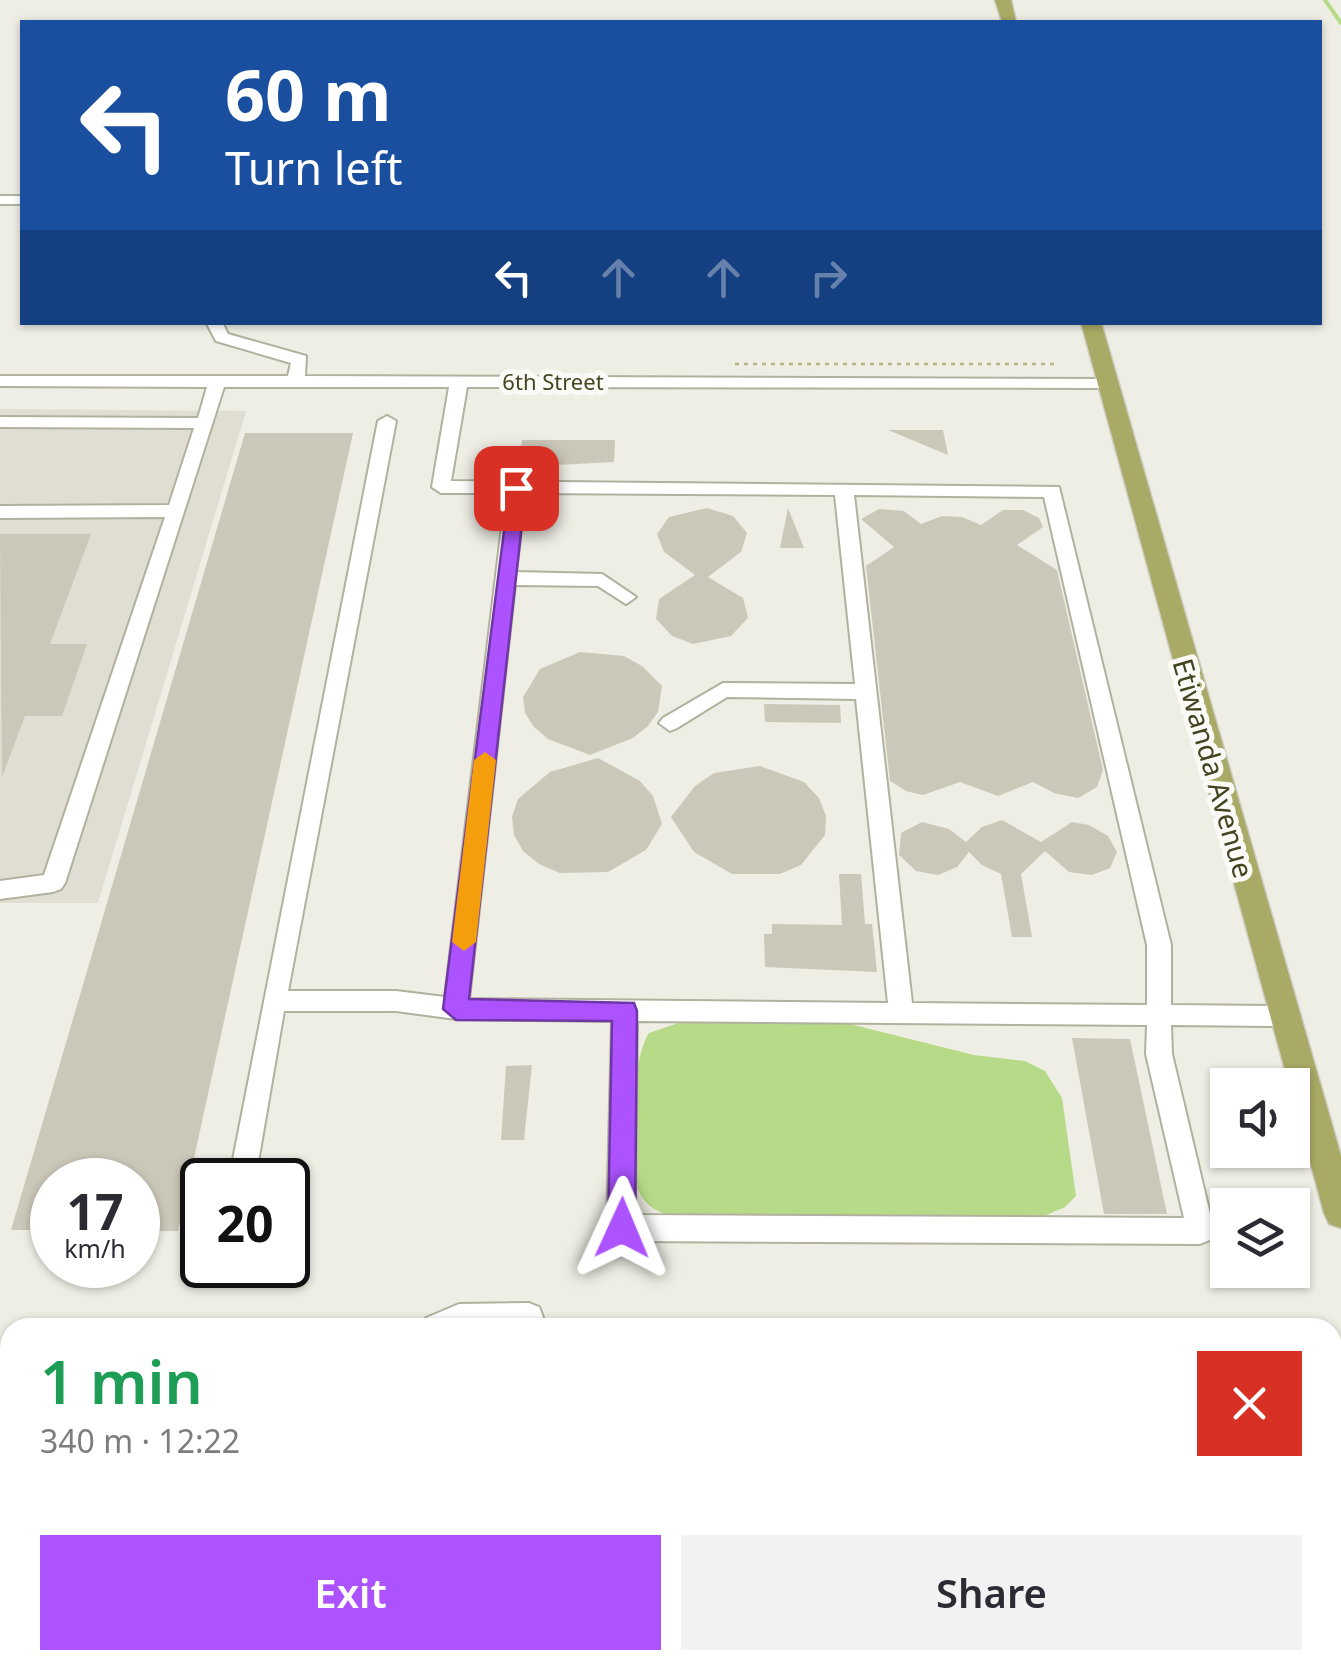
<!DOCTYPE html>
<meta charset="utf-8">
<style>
body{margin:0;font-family:"Noto Sans",sans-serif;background:#f2f2f3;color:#2b2b33;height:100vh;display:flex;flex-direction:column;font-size:38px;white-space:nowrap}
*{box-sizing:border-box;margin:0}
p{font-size:32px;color:#7c7c81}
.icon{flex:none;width:55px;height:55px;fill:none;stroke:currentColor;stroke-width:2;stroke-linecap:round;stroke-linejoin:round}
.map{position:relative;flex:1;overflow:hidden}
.drawer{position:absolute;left:0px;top:1318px;width:1342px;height:352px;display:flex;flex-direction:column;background:#fff;border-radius:30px 30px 0 0;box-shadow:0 2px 8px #0004}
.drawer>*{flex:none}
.hud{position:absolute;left:20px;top:20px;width:1302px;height:305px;border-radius:0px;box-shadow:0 2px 8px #0004;background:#1a4fa0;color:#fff;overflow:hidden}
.fabs{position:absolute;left:1210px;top:1068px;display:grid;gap:20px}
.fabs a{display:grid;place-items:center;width:100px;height:100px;border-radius:0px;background:#fff;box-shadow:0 2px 8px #0004;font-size:50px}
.speed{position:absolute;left:30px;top:1158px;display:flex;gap:20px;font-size:50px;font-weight:700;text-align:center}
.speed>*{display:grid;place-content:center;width:130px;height:130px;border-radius:50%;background:#fff;box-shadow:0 2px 8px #0004;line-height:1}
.speed small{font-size:25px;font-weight:400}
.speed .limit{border:5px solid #111;border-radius:15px;background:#fff;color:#111}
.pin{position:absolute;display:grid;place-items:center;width:85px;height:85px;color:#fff;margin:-42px;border-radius:20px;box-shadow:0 5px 15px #0006}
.me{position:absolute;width:110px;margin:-55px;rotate:1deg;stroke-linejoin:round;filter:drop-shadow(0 0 8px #0008)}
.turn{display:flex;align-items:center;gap:35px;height:210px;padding:0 40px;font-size:45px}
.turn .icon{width:130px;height:130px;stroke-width:2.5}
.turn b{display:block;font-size:70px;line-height:85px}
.lanes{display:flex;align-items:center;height:95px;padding:0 40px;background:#0003;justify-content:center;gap:50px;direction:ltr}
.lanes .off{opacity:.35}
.round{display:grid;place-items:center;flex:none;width:105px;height:105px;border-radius:0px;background:#f2f2f3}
.headline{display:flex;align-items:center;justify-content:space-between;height:170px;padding:0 40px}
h1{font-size:60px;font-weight:600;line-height:75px;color:#1e9e55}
.button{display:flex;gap:20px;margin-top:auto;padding:20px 40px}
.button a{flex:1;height:115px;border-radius:0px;background:#ac53ff;color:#fff;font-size:40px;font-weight:600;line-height:115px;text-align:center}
.button a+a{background:#f2f2f3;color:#2b2b33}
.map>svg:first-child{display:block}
.built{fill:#e0ded3}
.water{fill:#b7da88}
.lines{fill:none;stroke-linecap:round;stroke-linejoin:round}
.stream{stroke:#b7da88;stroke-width:4}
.building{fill:#cbc8b9}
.minor-casing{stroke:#b1b19e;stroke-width:4}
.major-casing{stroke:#cbcbc1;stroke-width:3}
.path{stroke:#b6b482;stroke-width:2.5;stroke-dasharray:4 5;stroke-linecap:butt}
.minor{fill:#fff;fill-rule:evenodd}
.major{fill:#a9aa65;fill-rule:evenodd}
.route{fill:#ac53ff;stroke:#7036a6;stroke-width:2.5}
.slow{fill:#f59e0b}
.labels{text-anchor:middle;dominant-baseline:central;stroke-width:10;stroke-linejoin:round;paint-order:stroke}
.far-street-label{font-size:22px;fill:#444421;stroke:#fbfaf6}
.street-label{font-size:28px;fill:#444421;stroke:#fbfaf6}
</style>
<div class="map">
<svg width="1341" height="1669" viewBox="0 0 1341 1669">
<rect width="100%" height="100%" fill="#efeee5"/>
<!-- built -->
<path class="built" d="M0 409 246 411 98 903H0Z"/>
<!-- water -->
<path class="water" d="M684 1021 842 1022 974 1055 1025 1061 1045 1071 1062 1098 1076 1196 1065 1207 1040 1218H678C659 1213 644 1207 637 1187 626 1159 632 1057 649 1033Z"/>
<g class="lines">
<!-- stream -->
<path class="stream" d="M1325 0 1341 23"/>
</g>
<!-- building -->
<path class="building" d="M888 430H943L948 455Z
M245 433H353L178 1231H138V1180H52V1230H11Z
M522 440H615L614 462 519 467Z
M707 508 733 516 747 533 741 552 708 577 743 598 748 618 731 636 693 644 672 636 656 619 659 599 695 575 664 552 657 534 669 517Z
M788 508 804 548H780Z
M879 509 904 511 921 524 942 516 962 517 981 525 1003 510H1023L1039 518 1043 527 1017 545 1057 570 1103 770 1097 787 1078 798 1054 793 1033 782 998 796 960 782 923 795 906 791 890 781 866 566 894 547 861 519Z
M0 534H91L50 644H87L62 716H25L2 777Z
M580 652 624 656 642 666 662 686 658 712 648 726 633 738 590 755 548 739 534 727 525 713 523 697 540 669Z
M764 704 840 705 841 723 765 722Z
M598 758 640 781 653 796 662 824 646 850 608 872 560 873 539 864 523 851 514 835 512 817 518 799 550 772Z
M760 766 804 782 819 798 826 816 825 835 801 865 780 874H732L694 852 671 817 695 786 714 773Z
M1002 820 1041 842 1072 822 1089 825 1108 836 1117 852 1110 868 1092 875 1069 872 1045 851 1021 874 1032 937H1012L1001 874 982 865 969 852 957 867 938 875 916 871 899 855 901 833 922 822 949 829 966 842 982 827Z
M839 874H861L865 924H872L877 972 765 967 764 934H772V924L842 925Z
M1072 1038 1130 1039 1167 1214H1104Z
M532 1065 524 1140H501L506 1066Z"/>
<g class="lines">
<defs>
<path id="minor" d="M0 196H22V204H0Z
M206 322H222L228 334 306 356 305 376 1111 379 1114 383 1105 388 467 387 451 481 1059 487 1171 945V1005L1285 1006 1294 1009 1297 1016 1294 1023 1285 1026 1171 1025 1172 1054 1214 1231 1210 1240 1200 1244 621 1241 611 1237 607 1228 612 1021 456 1019 396 1011H284L255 1180H229L378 421 387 416 396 421 288 991H396L445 997 506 493H441L432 487 449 387H224L65 883 61 889 53 892 0 899V881L44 875 165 517 0 518V506L169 505 194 428 0 427V417L198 418 207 387 0 386V376H288L291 363 216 341ZM525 493 835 495 855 684 723 683 663 718 659 723 670 731 677 728 727 697 856 699 888 1003 469 999 515 585 598 586 626 604 636 597 602 574 516 572ZM854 495 1044 497 1147 945V1005L912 1003ZM637 1021 1147 1025 1146 1054 1184 1218 635 1215Z
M529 1303 539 1307 543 1317 537 1328H422L426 1318 459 1304Z
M0 1372 10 1376V1415L0 1410Z
M165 1660H198L201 1669H169Z
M360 1660H392L391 1669H359Z"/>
<path id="major" d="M995 0H1011L1016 22H1002Z
M1081 322H1101L1341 1156V1228L1329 1224 1324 1213Z"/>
</defs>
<!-- minor casing -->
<use href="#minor" class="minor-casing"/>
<!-- major casing -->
<use href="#major" class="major-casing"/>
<!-- path -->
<path class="path" d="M735 364H1054"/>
<!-- minor -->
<use href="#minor" class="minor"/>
<!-- major -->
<use href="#major" class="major"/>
</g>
<!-- route -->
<path class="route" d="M510 484 526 488 469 999 634 1003 637 1011 635 1228 631 1238 622 1241 612 1238 608 1228 612 1021 456 1020 443 1009Z"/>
<!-- slow -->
<path class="slow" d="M485 752 496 760 476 942 464 951 452 942 474 760Z"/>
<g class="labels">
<!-- far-street labels -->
<g class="far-street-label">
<text x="553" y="381">6th Street</text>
</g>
<!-- street labels -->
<g class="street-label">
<text transform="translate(1214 768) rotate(74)">Etiwanda Avenue</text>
</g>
</g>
</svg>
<div class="fabs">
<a><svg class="icon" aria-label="sound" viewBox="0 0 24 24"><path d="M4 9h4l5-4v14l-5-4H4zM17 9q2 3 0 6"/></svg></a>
<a><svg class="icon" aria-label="layers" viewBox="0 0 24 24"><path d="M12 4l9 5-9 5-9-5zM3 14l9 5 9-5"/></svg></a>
</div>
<div class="speed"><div>17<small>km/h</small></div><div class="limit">20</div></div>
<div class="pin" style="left:516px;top:488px;background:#d93025"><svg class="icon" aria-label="arrive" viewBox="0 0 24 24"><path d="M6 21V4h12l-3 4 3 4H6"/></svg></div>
<svg class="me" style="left:622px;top:1228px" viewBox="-20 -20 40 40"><path d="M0-17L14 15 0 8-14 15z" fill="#ac53ff" stroke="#fff" stroke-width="4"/></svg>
<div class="hud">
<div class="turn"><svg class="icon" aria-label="left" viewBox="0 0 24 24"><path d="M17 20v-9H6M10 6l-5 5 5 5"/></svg><div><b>60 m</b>Turn left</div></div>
<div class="lanes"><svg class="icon" aria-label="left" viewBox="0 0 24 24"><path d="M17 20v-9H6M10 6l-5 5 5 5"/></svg><svg class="icon off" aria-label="ahead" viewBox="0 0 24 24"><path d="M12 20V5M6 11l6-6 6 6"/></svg><svg class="icon off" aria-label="ahead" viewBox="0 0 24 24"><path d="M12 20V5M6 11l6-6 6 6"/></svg><svg class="icon off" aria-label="right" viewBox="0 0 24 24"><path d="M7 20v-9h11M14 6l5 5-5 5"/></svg></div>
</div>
<section class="drawer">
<div class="headline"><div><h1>1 min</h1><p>340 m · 12:22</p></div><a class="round" style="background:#d93025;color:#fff"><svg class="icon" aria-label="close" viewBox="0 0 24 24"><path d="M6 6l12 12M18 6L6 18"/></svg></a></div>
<div class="button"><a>Exit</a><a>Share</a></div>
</section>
</div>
